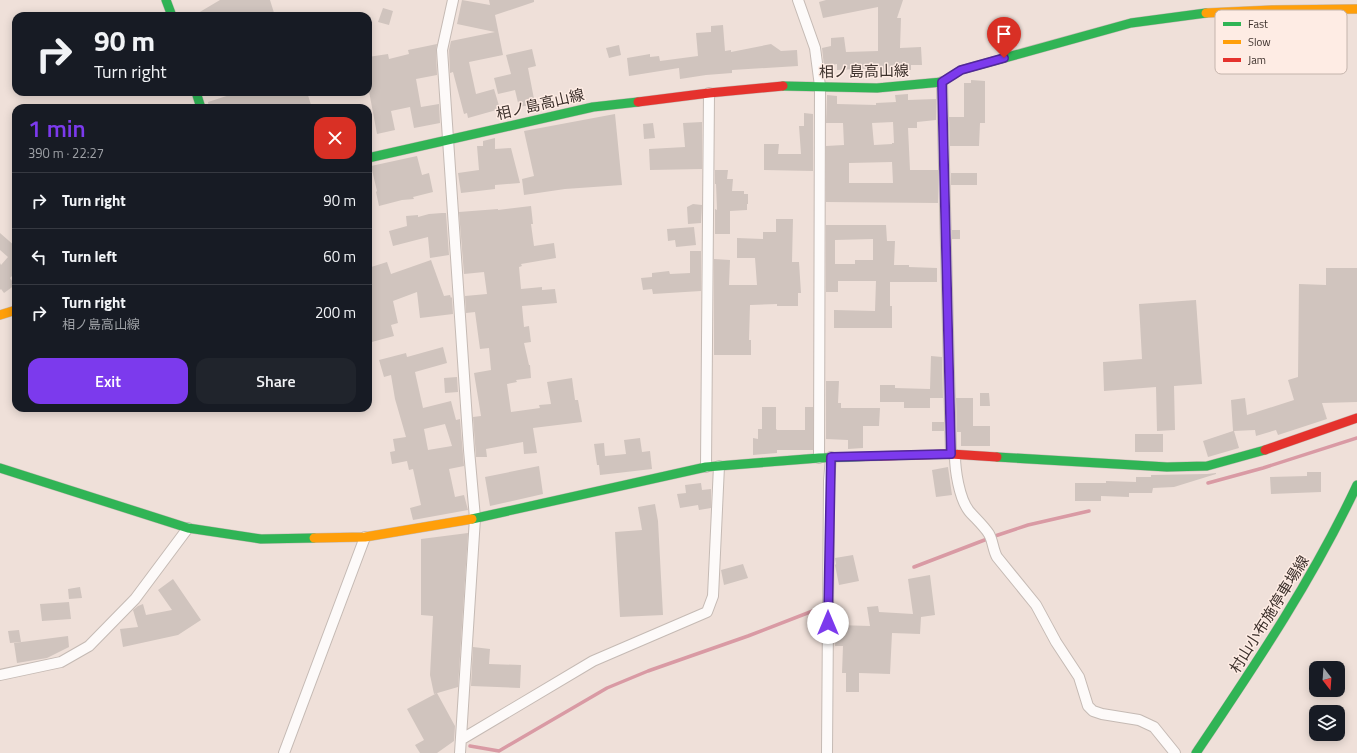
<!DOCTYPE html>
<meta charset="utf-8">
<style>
body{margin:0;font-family:"Titillium Web","Noto Sans JP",sans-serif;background:#20242c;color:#f1f3f6;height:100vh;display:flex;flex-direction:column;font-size:15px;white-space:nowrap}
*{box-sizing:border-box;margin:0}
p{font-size:13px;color:#9ea1a6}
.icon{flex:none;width:22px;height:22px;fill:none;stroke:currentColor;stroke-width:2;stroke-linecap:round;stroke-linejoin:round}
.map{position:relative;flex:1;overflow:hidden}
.panel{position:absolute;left:12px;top:104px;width:360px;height:308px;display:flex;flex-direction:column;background:#171b24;border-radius:12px;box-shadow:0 2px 10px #0003}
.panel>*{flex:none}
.top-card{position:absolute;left:12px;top:12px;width:360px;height:84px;border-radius:12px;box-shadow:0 2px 10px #0003;background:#171b24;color:#f1f3f6;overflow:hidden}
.needle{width:26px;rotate:163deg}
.tools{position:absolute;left:1309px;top:661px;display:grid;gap:8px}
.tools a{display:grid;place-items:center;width:36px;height:36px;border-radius:8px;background:#171b24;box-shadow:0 2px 10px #0003;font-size:20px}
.pin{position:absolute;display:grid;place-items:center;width:34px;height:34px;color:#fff;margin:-41px -17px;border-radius:50% 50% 50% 0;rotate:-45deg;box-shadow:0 0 4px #0007}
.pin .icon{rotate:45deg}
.me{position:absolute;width:44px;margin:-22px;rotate:0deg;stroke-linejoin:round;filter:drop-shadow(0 0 3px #0008)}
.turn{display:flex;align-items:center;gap:14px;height:84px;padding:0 16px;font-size:18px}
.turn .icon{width:52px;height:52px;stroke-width:2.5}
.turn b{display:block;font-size:28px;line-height:34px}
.round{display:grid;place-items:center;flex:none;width:42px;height:42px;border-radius:12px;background:#20242c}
.head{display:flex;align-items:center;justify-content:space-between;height:68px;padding:0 16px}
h1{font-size:24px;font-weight:600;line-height:30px;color:#7c3aed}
.primary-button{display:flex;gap:8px;margin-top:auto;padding:8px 16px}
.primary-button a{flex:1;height:46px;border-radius:12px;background:#7c3aed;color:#fff;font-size:16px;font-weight:600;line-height:46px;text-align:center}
.primary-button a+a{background:#20242c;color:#f1f3f6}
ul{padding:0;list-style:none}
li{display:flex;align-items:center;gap:12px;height:56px;padding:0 16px;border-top:1px solid #363941}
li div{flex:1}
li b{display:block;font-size:15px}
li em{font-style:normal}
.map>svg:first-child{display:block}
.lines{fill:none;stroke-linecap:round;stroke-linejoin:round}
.stream{stroke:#d99aa4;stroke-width:3.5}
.building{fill:#d0c4be;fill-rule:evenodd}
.street-casing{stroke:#c5bab4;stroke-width:12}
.fast-casing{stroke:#c5bab4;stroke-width:10}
.slow-casing{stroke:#c5bab4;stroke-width:10}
.jam-casing{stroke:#c5bab4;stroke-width:10}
.street{stroke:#fdfaf9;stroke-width:10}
.fast{stroke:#30b455;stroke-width:9}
.slow{stroke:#ff9f0a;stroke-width:9}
.jam{stroke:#e5322d;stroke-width:9}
.route-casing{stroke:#51269a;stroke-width:10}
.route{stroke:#7c3aed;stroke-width:7}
.labels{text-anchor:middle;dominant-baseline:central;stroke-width:3;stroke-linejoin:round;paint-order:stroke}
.street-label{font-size:15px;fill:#3c302b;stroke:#feece4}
.key{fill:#feece4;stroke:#c4b4ac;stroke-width:1}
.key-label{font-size:11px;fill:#3c302b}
</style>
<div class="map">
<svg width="1357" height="753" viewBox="0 0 1357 753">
<rect width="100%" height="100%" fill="#efe0d9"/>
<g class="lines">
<!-- stream -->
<path class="stream" d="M1208 483 1263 468 1357 438
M914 567 995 536 1028 525 1089 511
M470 746 499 751 607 688 648 671 748 636 823 607"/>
</g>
<!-- building -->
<path class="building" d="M220 0H270L275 16H193Z
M462 0 490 5 489 0H534V2L495 15 503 55 469 62 476 94 494 89 500 109 468 118 467 113 464 114 453 72 450 73 449 50 451 41 495 32 457 24Z
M826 0H903L897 18H901L900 48 921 47 922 65H911V70H907V72L880 74 879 68 837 70V64L824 66 822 48 831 46V38L844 37 846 52 878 51V7L823 18 819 2Z
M383 8 393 11 389 25 378 22Z
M723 25 725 51 731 50V52L771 44 781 51 797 50 798 66 732 70V73L706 75 680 79 679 68 629 76 627 58 650 54V57L659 56 660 61 698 56 696 33 711 32V26Z
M437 44 436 50 437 75 416 79 421 107 439 104 440 123 414 128 410 107 391 111 395 130 377 134 368 86V57L388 54 389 59 409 54 408 50Z
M619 45 621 55 609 58 606 48Z
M532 49 536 66 528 68 535 104 519 107 515 90 498 94 494 78 511 74 506 55Z
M971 80 985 81V123H980L979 146H950L949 117H964V83H971Z
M239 92H307L312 108H209L208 102Z
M908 94V100L936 99V120L917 122V128H908L910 170H938V203L826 202V146L844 145 843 123H826L827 95 837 96V104L876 105V103L896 102 895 95ZM893 122 894 143H892V144L874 145 872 123ZM892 162 893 183H849V163Z
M804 113 813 114V171L764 170V144H779L778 154H801L799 126H804Z
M615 114 622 185 565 189 524 195 522 179 534 176 524 131Z
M702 122V169L650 170 649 149 685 147 683 123Z
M653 123 655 138 644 139 643 124Z
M495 138V149L511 148 520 183 495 185V189L461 193 458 173 479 170 477 146H483V141Z
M417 156 422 175 429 173 433 192 413 197 414 199 402 200 379 206 376 192 377 191 371 166Z
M715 170H728L727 179H733L732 191H744V194H748V204H747V210L730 211V234H715V209L717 210 716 184H715Z
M951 173H977V185H951Z
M693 204 702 205 701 223 688 224 687 207Z
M531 206 533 224H531L534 246 554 243 556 258 521 264 522 266 519 267 521 289 542 287V290L555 289 557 303 522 306 524 327 529 326 531 342 524 343 529 365H530L531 378 516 380 517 382 507 384 511 412 540 408 539 405 551 404 547 382 572 378 575 400H578L582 422 533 428 537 453 524 454 523 442 486 449 487 457H476L473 417 481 416 474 373 491 370 489 348 480 349 475 312 466 313 465 296 487 294 484 272 464 274 459 212 498 209V210Z
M442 213H446L449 255 430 258 428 237 393 246 389 231 407 226 406 216 418 215V217L429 214Z
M776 219H793L792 262H799L801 293H798V306H777V304L750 305 749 340H751V355H714V259L730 260 729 285H757L755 258H737V238L763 239V232H776Z
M826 225H886L887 241H895L894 265H909V267L937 268V282H890V306H892V328H834V310L875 311 876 281H838V292H826ZM873 239V260H855V264H835V240Z
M694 227 696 245 676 247 675 240 668 241 667 229Z
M952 230H960V239H952Z
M0 233 16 247V272L10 278 15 285 4 293 1 289 0 290V263L1 265 8 257 0 250Z
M690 251H701V291L653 294 652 289 643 290 641 278 652 277V273L669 271 670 274 690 273Z
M431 260 444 296 450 295 451 298 452 297 453 314 420 318 417 292 393 301 398 323 391 325 394 336 368 343V268L387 262 391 274Z
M1326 268H1357V402L1322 403 1327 419 1278 435 1276 430 1256 436 1255 430 1234 431 1239 448 1208 457 1203 441 1233 431 1231 400 1245 398 1247 415 1294 400 1288 380 1298 377 1299 284 1326 285Z
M1196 300 1202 384 1174 386 1175 430 1157 431 1156 387 1104 391 1103 362 1142 359 1139 304Z
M443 347 447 363 415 372 423 408 451 401 456 420 460 419 464 466 449 469 455 497 464 495 468 510 413 520 410 508 421 505 413 469 409 470 407 461 392 464 390 452 395 451 393 439 406 437 395 399 391 375 384 377 379 360 406 353 407 357ZM445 424 452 446 428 450 424 429Z
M931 356 942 357 943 398H930V408H904V402H880V385H895V388L930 389Z
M457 377 458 392 445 393 444 378Z
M826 381H839L838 403H841V408H880L879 426H863V448L848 449V440L826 439Z
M980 393H989L990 406H980Z
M956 398H973V426H990V446H961V432H957Z
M762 407H776V429L777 430H805V407H813V450H777V453L753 455V438L758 439V429H762Z
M932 422H944V431H932Z
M1135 434H1163V452H1135Z
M640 438 642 452 650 451 652 469 600 475 599 465H597L594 444 604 443 605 456 626 454 624 440Z
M539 466 543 494 490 506 485 477Z
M948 467 952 495 936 497 932 470Z
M1307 472H1321V492L1271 494 1270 477 1307 476Z
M1216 473V474L1174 487 1153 488 1152 493H1129V497L1101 496V501H1075V483H1106V481L1136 482V477H1151V475L1207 474Z
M701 483 702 490 711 489V508L699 510 698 505 680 508 677 494 686 493 685 485Z
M655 504 658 521 663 615 620 617 615 532 642 530 638 507Z
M468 533 458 687 434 694 430 675 433 616 421 615V539Z
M853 555 859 581 839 585 835 565 836 564 835 558Z
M743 564 748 578 724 585 721 570Z
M930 575 935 615 921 617 920 634 892 633 890 674 859 673V692H846V673H842L843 646H835L836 625 870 626 867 607 878 606 879 612 913 614 908 579Z
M173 579 201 620 178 635 123 647 120 629 138 627 133 610 138 606 143 604 146 615 172 610 158 590Z
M80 587 82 598 69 599 68 589Z
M69 602 71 619 42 621 40 604Z
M19 630 21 642 10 643 8 631Z
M68 636 69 647 47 658 17 663 14 643Z
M473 647 490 649 489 664 521 665 520 688 471 686Z
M437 693 455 726 454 741 437 753H420L415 745 424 740 407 709Z"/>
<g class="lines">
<defs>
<path id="street" d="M453 0 442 50 469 450 475 518 460 753
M798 0 815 48 820 86 819 458
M942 82 951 454
M955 455C955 470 959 498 969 511 975 518 984 526 989 534 993 541 993 550 997 557L1036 605 1056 642 1079 677 1088 706 1093 711 1102 714 1139 720 1154 727 1175 753
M706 467 709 93
M0 675 61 662 89 646 135 599 188 528
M462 739 593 661 707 612 713 596 719 466
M284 753 365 537
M827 753 829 481 831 457"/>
<path id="fast" d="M166 0 172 16
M783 86 877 88 942 82 961 70 1131 23 1206 13
M196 92 201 108
M368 158 593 107 638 102
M997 457 1167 467 1207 466 1265 450
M0 468 188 528 261 539 314 538
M472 519 706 467 819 458 881 456
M1196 753C1255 665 1312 581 1357 485"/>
<path id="slow" d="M1206 13 1272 10 1357 9
M0 315 16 310
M314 538 365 537 472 519"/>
<path id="jam" d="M638 102 709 93 783 86
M1265 450 1357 418
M881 456 951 454 997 457"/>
</defs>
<!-- street casing -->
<use href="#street" class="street-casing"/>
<!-- fast casing -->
<use href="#fast" class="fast-casing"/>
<!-- slow casing -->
<use href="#slow" class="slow-casing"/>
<!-- jam casing -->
<use href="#jam" class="jam-casing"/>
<!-- street -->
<use href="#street" class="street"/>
<!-- fast -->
<use href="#fast" class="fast"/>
<!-- slow -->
<use href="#slow" class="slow"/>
<!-- jam -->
<use href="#jam" class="jam"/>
</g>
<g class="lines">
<defs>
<path id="route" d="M828 623 831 457 951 454 942 82 961 70 1004 58"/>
</defs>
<!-- route casing -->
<use href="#route" class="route-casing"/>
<!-- route -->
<use href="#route" class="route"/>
</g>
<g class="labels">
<!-- street labels -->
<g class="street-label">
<text transform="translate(864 71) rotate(-1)">相ノ島高山線</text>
<text transform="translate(540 104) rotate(-13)">相ノ島高山線</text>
<text transform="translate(1269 614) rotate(-58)">村山小布施停車場線</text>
</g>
</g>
<!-- legend -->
<rect x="1215" y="10" width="132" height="64" rx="6" class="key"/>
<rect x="1223" y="22" width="18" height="4" fill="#30b455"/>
<rect x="1223" y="40" width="18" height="4" fill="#ff9f0a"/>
<rect x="1223" y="58" width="18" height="4" fill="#e5322d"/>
<g class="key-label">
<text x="1248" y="28">Fast</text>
<text x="1248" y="46">Slow</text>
<text x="1248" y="64">Jam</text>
</g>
</svg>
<div class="tools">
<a><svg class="needle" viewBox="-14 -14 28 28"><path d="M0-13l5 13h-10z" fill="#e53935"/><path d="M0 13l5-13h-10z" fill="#9ea1a6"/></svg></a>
<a><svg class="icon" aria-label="layers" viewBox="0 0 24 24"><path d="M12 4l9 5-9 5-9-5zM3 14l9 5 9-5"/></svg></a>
</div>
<div class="pin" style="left:1004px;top:58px;background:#d93025"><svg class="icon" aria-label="arrive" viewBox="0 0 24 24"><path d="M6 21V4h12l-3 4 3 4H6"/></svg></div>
<svg class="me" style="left:828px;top:623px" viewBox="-20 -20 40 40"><circle r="19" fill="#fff"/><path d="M0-13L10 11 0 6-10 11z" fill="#7c3aed"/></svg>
<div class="top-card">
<div class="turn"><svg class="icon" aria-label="right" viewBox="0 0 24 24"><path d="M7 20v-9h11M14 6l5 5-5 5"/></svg><div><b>90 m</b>Turn right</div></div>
</div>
<section class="panel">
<div class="head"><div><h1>1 min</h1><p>390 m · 22:27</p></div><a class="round" style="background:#d93025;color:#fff"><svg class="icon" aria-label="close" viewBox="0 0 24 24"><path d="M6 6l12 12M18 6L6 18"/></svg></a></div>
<ul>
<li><svg class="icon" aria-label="right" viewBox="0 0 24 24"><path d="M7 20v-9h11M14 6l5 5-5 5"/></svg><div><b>Turn right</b></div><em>90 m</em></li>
<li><svg class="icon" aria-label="left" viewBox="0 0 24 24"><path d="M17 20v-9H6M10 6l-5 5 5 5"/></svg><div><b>Turn left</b></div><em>60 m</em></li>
<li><svg class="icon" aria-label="right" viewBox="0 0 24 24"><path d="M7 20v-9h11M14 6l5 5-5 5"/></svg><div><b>Turn right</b><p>相ノ島高山線</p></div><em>200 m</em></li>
</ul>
<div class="primary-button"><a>Exit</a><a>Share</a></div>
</section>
</div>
